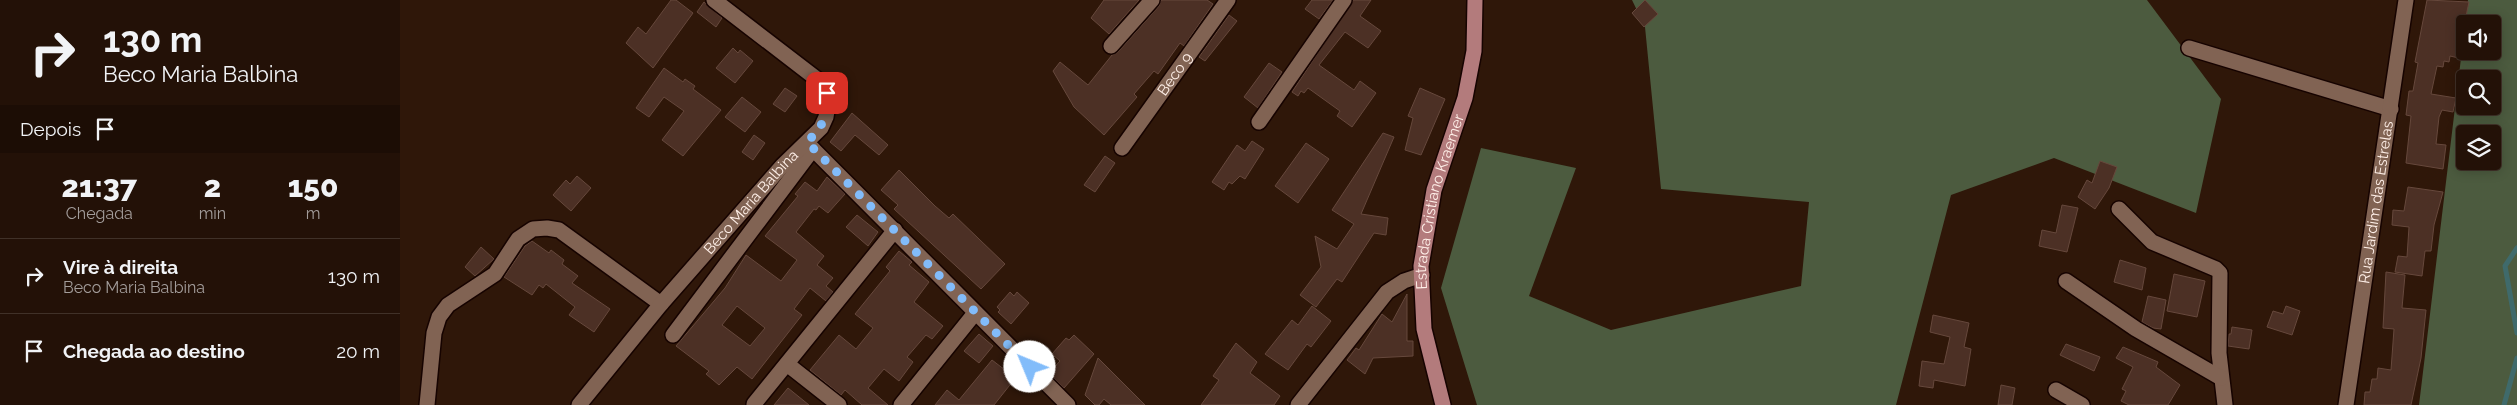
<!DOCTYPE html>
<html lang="pt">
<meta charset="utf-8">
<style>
body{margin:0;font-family:Raleway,sans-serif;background:#2f1f15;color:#f1f3f6;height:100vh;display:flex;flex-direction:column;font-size:19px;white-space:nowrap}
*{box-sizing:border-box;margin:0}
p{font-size:16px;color:#a39d9b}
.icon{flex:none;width:28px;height:28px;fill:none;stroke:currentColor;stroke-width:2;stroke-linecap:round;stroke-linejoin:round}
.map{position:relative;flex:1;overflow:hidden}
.panel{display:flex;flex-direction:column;background:#231107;width:400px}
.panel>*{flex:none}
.top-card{background:#231107;color:#f1f3f6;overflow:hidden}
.buttons{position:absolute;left:2056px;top:15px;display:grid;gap:10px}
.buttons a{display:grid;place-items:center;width:45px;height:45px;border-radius:5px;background:#231107;box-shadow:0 2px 12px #0003,0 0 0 1px #403128;font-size:25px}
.pin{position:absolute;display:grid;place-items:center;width:42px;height:42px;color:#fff;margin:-21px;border-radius:10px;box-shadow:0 2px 8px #0006}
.me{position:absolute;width:55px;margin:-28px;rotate:315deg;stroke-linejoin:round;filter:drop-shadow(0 0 4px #0008)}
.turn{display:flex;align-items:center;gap:18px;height:105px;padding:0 20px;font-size:22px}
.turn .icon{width:65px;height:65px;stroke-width:2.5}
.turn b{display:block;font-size:35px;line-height:42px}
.then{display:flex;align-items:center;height:48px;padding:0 20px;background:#0003;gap:10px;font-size:19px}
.eta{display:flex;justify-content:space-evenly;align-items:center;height:85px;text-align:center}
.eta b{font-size:30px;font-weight:800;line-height:35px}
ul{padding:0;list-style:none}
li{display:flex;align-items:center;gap:15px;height:75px;padding:0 20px;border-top:1px solid #403128}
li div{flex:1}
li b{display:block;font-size:19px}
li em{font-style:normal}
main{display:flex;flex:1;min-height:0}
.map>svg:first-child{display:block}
.forest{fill:#4c5b3f;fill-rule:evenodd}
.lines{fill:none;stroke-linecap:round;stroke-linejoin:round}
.stream{stroke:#3f6a6b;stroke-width:5}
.building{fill:#4c3025;stroke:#66483c;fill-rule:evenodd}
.minor-casing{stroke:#160300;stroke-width:18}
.major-casing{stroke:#160300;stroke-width:18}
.minor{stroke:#816353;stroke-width:15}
.major{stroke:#b37b7c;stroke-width:15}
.route{stroke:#82bcfa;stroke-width:9;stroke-dasharray:0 16.2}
.labels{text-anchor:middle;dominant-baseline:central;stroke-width:4.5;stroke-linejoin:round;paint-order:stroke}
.street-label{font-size:15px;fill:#fff0e9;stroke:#100602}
</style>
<main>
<section class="panel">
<div class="top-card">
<div class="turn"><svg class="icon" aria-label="right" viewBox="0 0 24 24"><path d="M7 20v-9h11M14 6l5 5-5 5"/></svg><div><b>130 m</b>Beco Maria Balbina</div></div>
<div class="then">Depois<svg class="icon" aria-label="arrive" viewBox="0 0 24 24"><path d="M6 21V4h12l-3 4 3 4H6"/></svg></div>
</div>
<div class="eta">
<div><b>21:37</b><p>Chegada</p></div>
<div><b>2</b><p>min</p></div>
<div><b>150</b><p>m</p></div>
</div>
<ul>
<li><svg class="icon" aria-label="right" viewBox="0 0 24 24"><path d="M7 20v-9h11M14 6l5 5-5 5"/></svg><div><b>Vire à direita</b><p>Beco Maria Balbina</p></div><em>130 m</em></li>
<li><svg class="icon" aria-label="arrive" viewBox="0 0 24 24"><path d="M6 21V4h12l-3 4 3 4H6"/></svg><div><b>Chegada ao destino</b></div><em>20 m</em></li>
</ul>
</section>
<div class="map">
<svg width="2117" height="405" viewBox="0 0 2117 405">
<rect width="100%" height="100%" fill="#2f1709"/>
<!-- forest -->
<path class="forest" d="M1232 0H1747L1821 99 1796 213 1654 158 1551 195 1496 405H1077L1041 288 1081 148 1176 168 1129 296 1211 330 1401 286 1409 202 1261 189 1245 27Z
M2068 0H2117V405H2019L2065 25V51H2092V24H2065ZM2065 79H2092V106H2065ZM2065 134H2092V161H2065Z"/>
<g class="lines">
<!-- stream -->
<path class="stream" d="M2117 248 2105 266 2117 333
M2104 405 2117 358"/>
</g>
<!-- building -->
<path class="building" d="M271 0H276L293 13 253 68 226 43 238 27 246 34Z
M704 0H739L709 34 691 18Z
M761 0H807L813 4 784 46 780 43 758 74 754 71 734 94 737 97 704 135 674 107 653 71 660 62 688 85 712 55 718 52 759 6Z
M912 0H933L919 19 905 9Z
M953 0H971L960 16 981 31 968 48 945 32 919 65 954 90 960 81 976 93 952 127 937 116 940 111 908 88 904 93 901 91 898 96 892 92Z
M1245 0 1258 14 1244 27 1232 13Z
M2027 0 2069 2 2062 35 2065 36 2063 59 2050 56 2049 62 2044 61 2043 67 2037 66 2031 94 2056 98 2053 112 2042 110 2039 117 2036 144 2046 145 2043 169 2006 163 2011 116 2006 115 2009 91H2013L2018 63 2015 62Z
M304 2 322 18 316 27 297 12Z
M829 15 837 21 805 61 799 57Z
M333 48 338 53 340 50 353 61 335 83 316 68Z
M869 63 882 72 858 108 844 97Z
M264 68 283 82 285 79 295 86 293 89 321 110 283 156 262 140 284 111 264 97 249 117 236 108Z
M385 88 397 96 385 112 373 104Z
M1020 88 1045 99 1021 155 1005 150 1013 118 1008 116Z
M342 97 361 112 345 132 325 117Z
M452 113 488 145 479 155 455 135 441 151 430 142Z
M983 133 994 137 961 214 988 218 986 235 974 233 942 282 937 279 916 307 900 295 921 267 915 236 937 249 954 224 932 210Z
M354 135 365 143 353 160 342 152Z
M852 141 864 149 845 179 840 176 832 184 829 182 824 190 812 182 837 145 845 151Z
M906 143 929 159 898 203 875 186Z
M705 156 715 163 695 192 684 185Z
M1700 161 1717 167 1709 188 1695 209 1678 197 1687 180 1692 183Z
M499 170 535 206 549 218 553 214 605 264 581 289 494 209 498 205 481 190Z
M177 176 191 188 171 211 153 195 166 180 170 184Z
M427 177 445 194 428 213 419 206 416 210 414 209 396 232 424 256 417 265 433 278 426 286 433 292 426 301 410 288 394 309 402 315 352 379 337 367 319 385 306 374 309 371 276 346 325 288 346 255 381 281 397 260 365 236 398 196 395 194 405 182 417 191ZM337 306 365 328 350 346 322 325Z
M2008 187 2043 192 2034 225 2031 251H2025L2022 276 1995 272 1998 256 2007 257 2009 227 1992 225 1993 210 2004 211Z
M1662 205 1678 208 1667 252 1639 246 1642 230 1656 233Z
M457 215 478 232 468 246 446 227Z
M132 241 149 253 151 250 164 260 162 264 178 276 172 283 210 309 194 332 169 315 175 307 146 284 143 288 139 285 132 295 104 277 125 246Z
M81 247 94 259 75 276 65 267Z
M499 251 512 262 509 265 529 282 514 302 543 326 532 339 526 335 507 357 513 362 499 381 484 369 468 388 488 405H462L445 390 441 395 410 370 439 335 456 349 473 328 455 314 490 271 486 267Z
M1720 260 1746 268 1742 290 1714 282Z
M1986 272 2005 275 2002 308 2026 310 2021 358 2011 405H1964L1965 392H1970L1972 379H1977L1978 368 1991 370 1994 329 1983 328Z
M1774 274 1805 281 1797 317 1767 311Z
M610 292 614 296 617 292 629 303 611 324 598 312 600 310 597 307Z
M1007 294V341H1013V356L973 358 965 374 947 360 956 348 959 350 982 314 992 322Z
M1748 296 1766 300 1761 329 1753 328 1742 322Z
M912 306 931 321 911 347 907 344 888 370 865 354 892 320 898 325Z
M1886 306 1900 311 1892 335 1867 327 1873 311 1883 314Z
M1533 315 1569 323 1564 347 1571 349 1565 386 1534 380 1533 388 1519 386 1522 361 1544 364 1550 337 1530 332Z
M1832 327 1852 330 1849 349 1828 346 1829 334H1831Z
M579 334 593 346 579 363 564 351Z
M674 335 694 354 664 388 649 373 660 361 652 354 666 338 669 340Z
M836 343 857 362 850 373 880 396 874 405H801L819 380 813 376Z
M1666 344 1700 357 1694 371 1660 355Z
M1723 347 1758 362 1756 367 1780 385 1768 405H1729L1721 401 1726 391 1722 389 1733 367 1716 358Z
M698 358 745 405H711L704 399 699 405H695L685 395Z
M592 360 605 370 603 373 613 381 594 405H535L547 390 559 400Z
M1601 385 1615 388 1612 405H1598Z
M388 388 409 405H374Z"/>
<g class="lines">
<defs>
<g id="minor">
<path d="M711 46 752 0"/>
<path d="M1789 48 1991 109"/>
<path d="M859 122 944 0"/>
<path d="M407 143 668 405"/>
<path id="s1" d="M722 148 828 0"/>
<path d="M1719 209 1752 242 1816 269 1820 273 1819 353 1825 405"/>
<path d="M1666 281 1736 329 1821 378"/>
<path d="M273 335 413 149"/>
<path d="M387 364 439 405"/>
<path d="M1656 390 1682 405"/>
<path d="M354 404 495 230"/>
<path d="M27 405 34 333 39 317 48 305 95 274 118 239 133 229 147 228 159 230 261 304"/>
<path id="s2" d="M179 405 261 304 383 165 421 128 426 117 428 105 427 93 422 83 314 0"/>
<path d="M501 405 575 313"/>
<path d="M898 405 987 292 1004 281 1022 275"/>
<path id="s3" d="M1946 405 2006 0"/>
</g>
<g id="major">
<path id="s4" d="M1043 405 1024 329 1021 266 1034 190 1065 98 1074 51 1075 0"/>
</g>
</defs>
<!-- minor casing -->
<use href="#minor" class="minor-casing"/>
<!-- major casing -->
<use href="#major" class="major-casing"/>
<!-- minor -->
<use href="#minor" class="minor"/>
<!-- major -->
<use href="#major" class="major"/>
</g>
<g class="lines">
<!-- route -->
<path class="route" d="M427 93C429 116 422 127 407 142L630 367"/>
</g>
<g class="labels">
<!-- street labels -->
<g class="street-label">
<text stroke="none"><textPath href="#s1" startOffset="91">Beco 9</textPath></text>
<text stroke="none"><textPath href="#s2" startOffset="266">Beco Maria Balbina</textPath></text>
<text stroke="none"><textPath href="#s4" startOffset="208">Estrada Cristiano Kraemer</textPath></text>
<text stroke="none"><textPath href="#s3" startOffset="205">Rua Jardim das Estrelas</textPath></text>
</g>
</g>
</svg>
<div class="buttons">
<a><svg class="icon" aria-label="sound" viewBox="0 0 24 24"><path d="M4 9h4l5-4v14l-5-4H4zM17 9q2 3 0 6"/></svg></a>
<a><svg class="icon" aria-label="search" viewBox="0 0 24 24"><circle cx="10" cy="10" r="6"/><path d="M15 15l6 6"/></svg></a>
<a><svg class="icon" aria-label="layers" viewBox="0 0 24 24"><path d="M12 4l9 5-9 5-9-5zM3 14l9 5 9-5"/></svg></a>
</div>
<div class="pin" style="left:427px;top:93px;background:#d93025"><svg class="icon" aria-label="arrive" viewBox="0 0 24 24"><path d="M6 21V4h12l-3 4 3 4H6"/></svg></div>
<svg class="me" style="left:630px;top:367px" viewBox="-20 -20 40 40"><circle r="19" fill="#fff"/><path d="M0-13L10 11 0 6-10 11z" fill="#82bcfa"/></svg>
</div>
</main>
